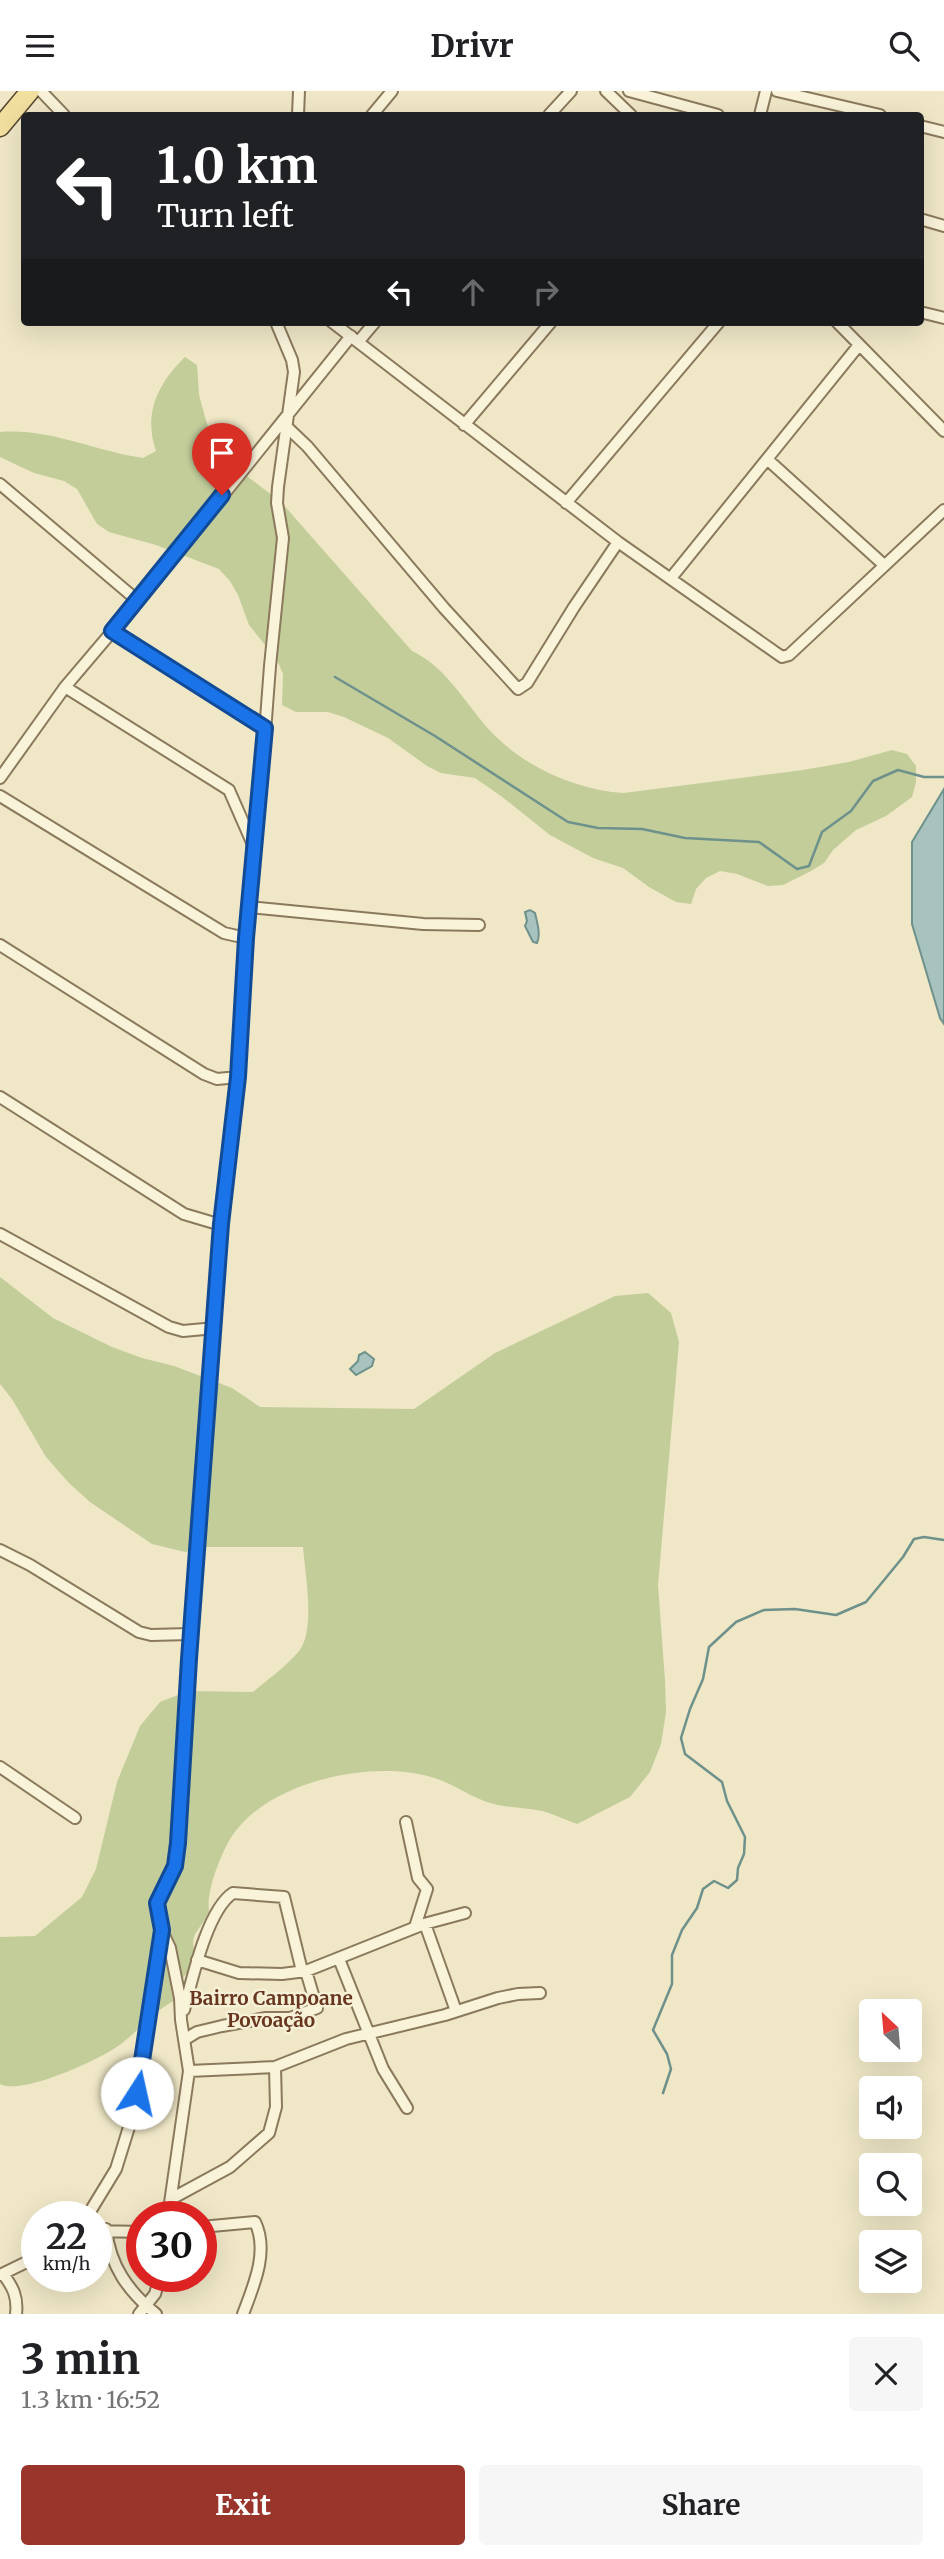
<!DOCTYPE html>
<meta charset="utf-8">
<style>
body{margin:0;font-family:Merriweather,serif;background:#f6f6f6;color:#202124;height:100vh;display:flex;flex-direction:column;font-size:26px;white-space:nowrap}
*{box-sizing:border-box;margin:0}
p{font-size:23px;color:#757577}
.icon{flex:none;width:38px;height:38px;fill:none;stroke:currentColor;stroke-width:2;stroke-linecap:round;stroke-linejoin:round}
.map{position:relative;height:2223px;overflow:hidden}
.panel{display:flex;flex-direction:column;background:#fff;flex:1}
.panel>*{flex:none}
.banner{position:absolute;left:21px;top:21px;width:903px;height:214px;border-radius:7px;box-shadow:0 7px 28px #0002;background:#202124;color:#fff;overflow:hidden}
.needle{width:46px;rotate:334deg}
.buttons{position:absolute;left:859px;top:1908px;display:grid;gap:14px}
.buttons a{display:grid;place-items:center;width:63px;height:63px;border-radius:7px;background:#fff;box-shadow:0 7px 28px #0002;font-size:35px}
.speed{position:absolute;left:21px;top:2110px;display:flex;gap:14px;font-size:35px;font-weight:700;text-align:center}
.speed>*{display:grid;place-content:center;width:91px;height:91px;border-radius:50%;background:#fff;box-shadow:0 7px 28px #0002;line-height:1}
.speed small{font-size:18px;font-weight:400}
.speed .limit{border:10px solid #d22;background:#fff;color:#111}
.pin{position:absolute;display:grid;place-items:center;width:60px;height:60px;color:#fff;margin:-72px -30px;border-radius:50% 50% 50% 0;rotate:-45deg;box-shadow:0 0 7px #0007}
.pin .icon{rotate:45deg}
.me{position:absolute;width:77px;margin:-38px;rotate:10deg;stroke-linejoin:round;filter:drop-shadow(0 0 5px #0008)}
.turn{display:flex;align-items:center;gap:24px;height:147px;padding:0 21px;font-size:32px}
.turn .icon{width:91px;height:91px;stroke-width:2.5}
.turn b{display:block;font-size:49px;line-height:60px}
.lanes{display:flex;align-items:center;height:66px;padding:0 21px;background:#0003;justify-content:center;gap:35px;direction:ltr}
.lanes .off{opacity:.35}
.round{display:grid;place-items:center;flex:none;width:74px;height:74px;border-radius:7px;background:#f6f6f6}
.summary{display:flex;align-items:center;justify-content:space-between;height:119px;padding:0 21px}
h1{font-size:42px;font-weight:700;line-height:52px}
.button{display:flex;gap:14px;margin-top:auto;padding:14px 21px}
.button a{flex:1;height:80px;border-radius:7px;background:#9a352b;color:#fff;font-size:28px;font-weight:700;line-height:80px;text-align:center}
.button a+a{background:#f6f6f6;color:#202124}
header{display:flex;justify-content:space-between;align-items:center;height:91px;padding:0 21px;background:#fff;font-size:32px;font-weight:700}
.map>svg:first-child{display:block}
.green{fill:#c2cd9a}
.water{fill:#a8c2bd;stroke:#6e918c;stroke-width:2}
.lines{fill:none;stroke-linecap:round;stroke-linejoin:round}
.stream{stroke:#6e918c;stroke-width:2.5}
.street-casing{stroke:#8b795c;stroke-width:14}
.primary-casing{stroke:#584730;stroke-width:21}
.street{stroke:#f9f3da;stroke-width:10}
.primary{stroke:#f1df9f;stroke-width:18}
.route-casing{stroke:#114b97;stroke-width:18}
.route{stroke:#1a73e8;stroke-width:12}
.labels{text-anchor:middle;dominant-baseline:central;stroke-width:5;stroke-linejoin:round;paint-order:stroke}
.neighbourhood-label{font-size:19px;font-weight:bold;fill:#68351e;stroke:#f6f0d6}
</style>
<header><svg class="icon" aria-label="menu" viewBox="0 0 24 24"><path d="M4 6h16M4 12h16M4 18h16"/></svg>Drivr<svg class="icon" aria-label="search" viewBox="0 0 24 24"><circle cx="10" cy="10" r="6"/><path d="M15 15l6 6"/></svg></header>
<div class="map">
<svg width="944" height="2223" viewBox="0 0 944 2223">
<rect width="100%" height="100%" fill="#efe7c6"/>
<!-- green -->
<path class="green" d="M185 266 197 274 199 304 207 333 221 361 231 373 281 411 412 560C443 575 459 602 480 628 512 670 571 699 624 702L803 679 849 671 892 659 907 663 916 675V691L912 706 886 725 856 739 833 759 824 772 811 780 783 794 768 795 737 783 720 780 706 787 696 798 691 813 676 811 649 796 623 777 593 767 550 744 501 705 475 687 441 682 427 675 388 647 344 626 328 621H296L282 614 283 583 277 569 249 534 238 504 230 490 219 478 156 454 109 441 97 433 77 398 64 390 34 382 0 366V341C50 337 94 360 143 367L156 360C143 323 158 292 185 266Z
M0 1186 53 1227 112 1256 142 1267 174 1275 232 1297 260 1316 414 1318 495 1262 615 1205 648 1202 671 1222 679 1251 658 1494 665 1590 666 1621 661 1653 650 1681 630 1706 577 1733C566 1729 554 1723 542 1720 523 1716 502 1717 484 1710 466 1703 450 1691 431 1686 371 1668 267 1691 232 1745 221 1762 206 1800 209 1820 199 1844 187 1840 197 1869L182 1888 180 1907C156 1917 142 1937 121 1953 102 1968 21 2005 0 1993V1846L35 1845 82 1806 96 1778 117 1691 140 1635 160 1611 188 1600 253 1601C268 1588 286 1576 299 1560 316 1539 305 1482 303 1456H208L185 1461 152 1453 90 1411 69 1392 46 1366 12 1308 0 1293Z"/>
<!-- water -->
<path class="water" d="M944 698V933L940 927 912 833V751Z
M530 819 535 822C537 831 541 843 537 852L533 851 525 835 527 830 525 821Z
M365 1261 374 1268 372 1275 356 1284 350 1278 358 1270 359 1264Z"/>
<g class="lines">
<!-- stream -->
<path class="stream" d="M335 586 435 645 568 731 598 737 642 738 685 747 759 751 797 778 809 775 822 741 851 720 873 690 898 679 924 686H944
M663 2002 671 1978 667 1963 653 1939 672 1893V1864L682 1839 697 1817 703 1798 714 1790 728 1797 737 1789 738 1777 744 1763 745 1746 727 1710 722 1691 685 1663 681 1647 690 1618 703 1588 709 1556 736 1531 764 1519 795 1518 836 1524 866 1511 903 1466 914 1448 924 1446 944 1449"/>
<defs>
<path id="street" d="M41 0 64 24
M606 0 631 24
M629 0 718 24
M777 0 880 24
M298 24 299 0
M372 24 392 0
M549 24 571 0
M760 24 766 0
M920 35 944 41
M920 128 944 135
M920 221 944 227
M332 231 618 451 782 566 789 564 944 419
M837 231 944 340
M359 250 375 231
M464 334 551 231
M287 336 307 355 444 517 518 598 527 592 574 516 618 451
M767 368 884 474
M0 393 138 510
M566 412 719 231
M671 487 859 254
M112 540 265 637
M65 596 229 699 254 756
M0 687 65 596 138 510 351 245
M0 705 224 842 246 847
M249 816 423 833 479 834
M0 854 204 983 217 988 238 986
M0 1006 184 1123 221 1134
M0 1143 169 1236 183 1240 215 1237
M0 1459 30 1474 139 1541 151 1544 190 1543
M0 1676 75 1727
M406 1731 418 1787 427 1798 415 1836
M425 1833 456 1920
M162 1840 170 1857 180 1907 181 1929 189 1980 168 2126
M339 1868 383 1978 407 2017
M197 1869 239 1882 282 1883 306 1880 424 1833 465 1822
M184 1919C192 1889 207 1819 233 1802L284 1806 302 1880
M184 1949 197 1941 222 1935 266 1927H290L317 1917 306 1880
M189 1980 275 1976 346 1948 445 1924 498 1907 518 1903 540 1902
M171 2108 230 2076 269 2042 276 2016 275 1976
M90 2126 91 2119 116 2078 134 2020 162 1839 157 1812 175 1775 178 1752 190 1543 221 1134 238 986 246 847 262 681 270 575 283 447 277 412 278 396 294 281 292 269 276 231
M201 2136 255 2131C269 2160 254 2194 243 2223
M106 2138C110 2175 128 2200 156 2223
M96 2140 142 2141
M3 2183C13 2196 18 2206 16 2223
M0 2184 37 2166
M139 2223 155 2203 160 2186"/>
<path id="primary" d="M0 36 30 0"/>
</defs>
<!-- street casing -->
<use href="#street" class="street-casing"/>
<!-- primary casing -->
<use href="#primary" class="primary-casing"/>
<!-- street -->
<use href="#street" class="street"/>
<!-- primary -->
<use href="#primary" class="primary"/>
</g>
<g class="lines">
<defs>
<path id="route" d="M137 2002 162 1839 157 1812 175 1775 178 1752 189 1568 221 1133 238 986 246 847 265 637 112 540 222 404"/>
</defs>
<!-- route casing -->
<use href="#route" class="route-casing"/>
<!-- route -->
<use href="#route" class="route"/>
</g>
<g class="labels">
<!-- neighbourhood labels -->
<g class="neighbourhood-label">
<text x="271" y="1907">Bairro Campoane<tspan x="271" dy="22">Povoação</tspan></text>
</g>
</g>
</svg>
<div class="buttons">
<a><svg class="needle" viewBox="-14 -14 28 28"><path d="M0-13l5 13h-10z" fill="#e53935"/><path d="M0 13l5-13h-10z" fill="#757577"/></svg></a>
<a><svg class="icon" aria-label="sound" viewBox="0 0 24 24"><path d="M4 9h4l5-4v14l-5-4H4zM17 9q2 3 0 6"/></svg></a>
<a><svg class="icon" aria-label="search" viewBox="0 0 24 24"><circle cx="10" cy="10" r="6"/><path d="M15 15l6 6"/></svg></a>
<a><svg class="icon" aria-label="layers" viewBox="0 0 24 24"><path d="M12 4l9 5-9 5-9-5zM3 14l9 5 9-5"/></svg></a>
</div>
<div class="speed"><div>22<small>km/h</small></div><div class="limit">30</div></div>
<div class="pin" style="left:222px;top:404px;background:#d93025"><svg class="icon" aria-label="arrive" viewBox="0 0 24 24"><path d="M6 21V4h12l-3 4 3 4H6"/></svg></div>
<svg class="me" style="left:137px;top:2002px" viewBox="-20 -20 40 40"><circle r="19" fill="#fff"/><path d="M0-13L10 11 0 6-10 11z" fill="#1a73e8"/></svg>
<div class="banner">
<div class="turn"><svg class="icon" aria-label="left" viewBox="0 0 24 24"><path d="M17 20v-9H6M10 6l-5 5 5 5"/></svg><div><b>1.0 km</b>Turn left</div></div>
<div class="lanes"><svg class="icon" aria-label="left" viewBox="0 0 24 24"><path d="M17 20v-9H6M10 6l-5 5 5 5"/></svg><svg class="icon off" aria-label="ahead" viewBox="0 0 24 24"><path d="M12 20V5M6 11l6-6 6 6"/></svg><svg class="icon off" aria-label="right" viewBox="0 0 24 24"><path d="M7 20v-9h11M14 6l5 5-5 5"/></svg></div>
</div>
</div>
<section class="panel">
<div class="summary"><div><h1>3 min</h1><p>1.3 km · 16:52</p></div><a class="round"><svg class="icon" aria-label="close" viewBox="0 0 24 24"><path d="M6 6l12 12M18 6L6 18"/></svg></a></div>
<div class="button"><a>Exit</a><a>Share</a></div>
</section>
